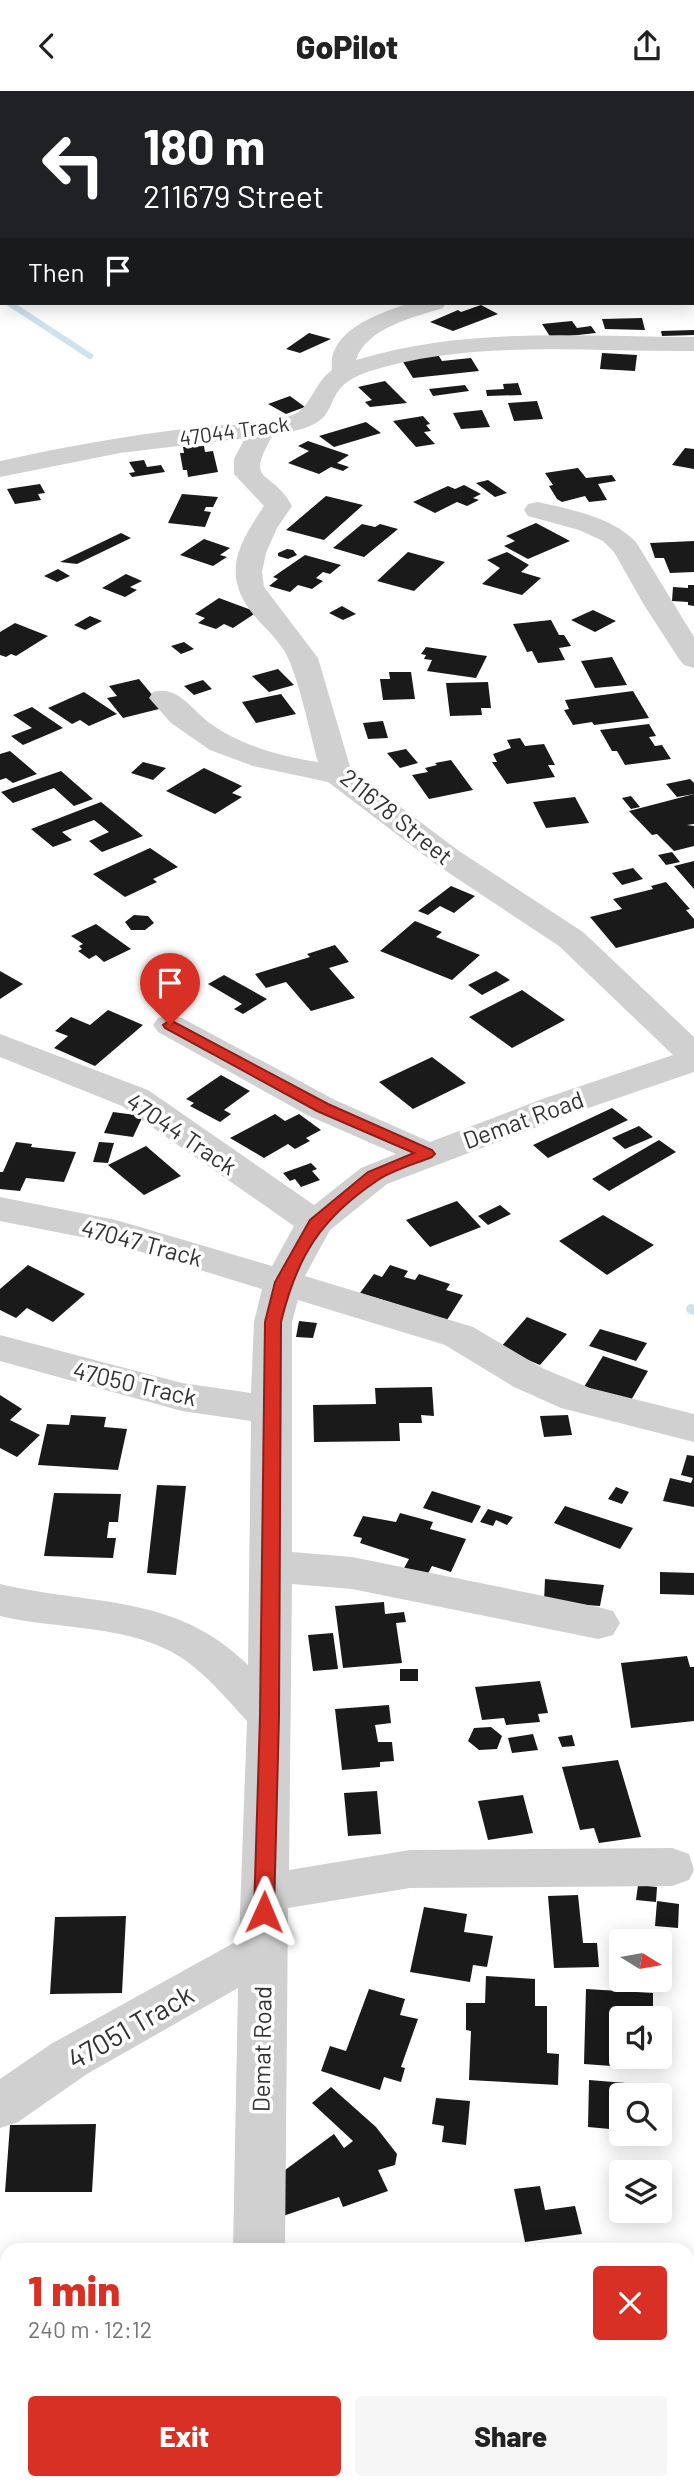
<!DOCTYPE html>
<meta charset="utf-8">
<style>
body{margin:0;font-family:Barlow,sans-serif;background:#f6f6f6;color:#222;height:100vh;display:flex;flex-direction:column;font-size:26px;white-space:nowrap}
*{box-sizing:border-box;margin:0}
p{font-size:23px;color:#767676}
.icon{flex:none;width:38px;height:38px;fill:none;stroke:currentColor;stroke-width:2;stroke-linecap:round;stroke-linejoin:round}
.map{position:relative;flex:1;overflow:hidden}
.panel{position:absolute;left:0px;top:2152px;width:695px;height:247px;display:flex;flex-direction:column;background:#fff;border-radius:21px 21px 0 0;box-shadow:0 4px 18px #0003}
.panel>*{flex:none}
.hud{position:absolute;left:0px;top:0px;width:695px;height:214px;box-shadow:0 4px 18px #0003;background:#202124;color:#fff;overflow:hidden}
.needle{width:46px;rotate:101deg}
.tools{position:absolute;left:609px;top:1838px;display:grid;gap:14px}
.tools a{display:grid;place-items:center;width:63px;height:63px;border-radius:7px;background:#fff;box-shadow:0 4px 18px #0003;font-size:35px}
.pin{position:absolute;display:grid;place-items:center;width:60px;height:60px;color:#fff;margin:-72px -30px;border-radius:50% 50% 50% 0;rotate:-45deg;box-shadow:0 0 7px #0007}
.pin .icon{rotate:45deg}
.me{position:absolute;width:77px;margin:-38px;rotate:1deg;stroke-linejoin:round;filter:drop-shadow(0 0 5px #0008)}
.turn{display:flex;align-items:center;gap:24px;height:147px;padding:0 28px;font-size:32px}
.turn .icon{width:91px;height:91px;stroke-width:2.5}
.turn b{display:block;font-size:49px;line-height:60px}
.then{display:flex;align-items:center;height:66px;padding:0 28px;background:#0003;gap:14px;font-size:26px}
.round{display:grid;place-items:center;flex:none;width:74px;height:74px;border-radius:7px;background:#f6f6f6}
.head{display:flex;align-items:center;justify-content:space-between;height:119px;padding:0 28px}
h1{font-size:42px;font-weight:800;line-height:52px;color:#d93025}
.cta{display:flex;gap:14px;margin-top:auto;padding:14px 28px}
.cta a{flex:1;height:80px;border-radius:7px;background:#d93025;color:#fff;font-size:28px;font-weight:800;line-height:80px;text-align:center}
.cta a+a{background:#f6f6f6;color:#222}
header{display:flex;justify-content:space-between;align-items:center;height:91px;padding:0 28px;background:#fff;font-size:32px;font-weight:800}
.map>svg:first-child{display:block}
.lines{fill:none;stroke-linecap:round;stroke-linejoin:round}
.stream-far1{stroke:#cfe2ee;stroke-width:6}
.stream{stroke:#cfe2ee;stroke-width:10}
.building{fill:#1a1a1a}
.minor{fill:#d0d0d0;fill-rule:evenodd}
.route{fill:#d93025;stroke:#8d1f18;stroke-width:2}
.labels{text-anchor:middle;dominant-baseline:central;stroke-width:7;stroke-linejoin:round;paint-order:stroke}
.far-street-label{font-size:21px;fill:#333;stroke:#fff}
.street-label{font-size:24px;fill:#333;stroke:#fff}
.near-street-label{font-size:28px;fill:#333;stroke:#fff}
</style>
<header><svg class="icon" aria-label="back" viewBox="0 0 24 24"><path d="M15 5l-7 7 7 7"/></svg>GoPilot<svg class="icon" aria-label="share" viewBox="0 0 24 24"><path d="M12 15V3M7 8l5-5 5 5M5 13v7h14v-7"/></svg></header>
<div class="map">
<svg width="694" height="2398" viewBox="0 0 694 2398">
<rect width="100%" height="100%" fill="#fff"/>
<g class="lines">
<!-- stream-far1 -->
<path class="stream-far1" d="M9 212 90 265"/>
<!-- stream -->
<path class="stream" d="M691 1218 694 1219"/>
</g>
<!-- building -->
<path class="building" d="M481 214 498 223 453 240 430 231 458 219 461 221Z
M642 227 645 239 605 238 602 228Z
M572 230 577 237 591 235 596 242 551 247 542 233Z
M694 239V244L662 245 661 240Z
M309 242 331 248 300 262 286 258Z
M437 262 442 270 471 267 479 280 413 287 400 266Z
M602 262 637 264 635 280 600 278Z
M385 290 407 312 370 316 365 311 372 309 358 296Z
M518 292 522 304 487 305 486 299 504 298 503 293Z
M465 294 469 300 433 305 429 298Z
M290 305 305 316 286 323 268 313Z
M537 310 543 328 514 330 508 312Z
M482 319 490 336 461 338 453 322Z
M423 325 430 333 426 334 431 340 424 341 435 353 416 356 393 330Z
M366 331 381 342 334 356 319 345Z
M308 350 349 364 337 372 349 376 343 380 331 376 319 383 288 372 309 360 298 355Z
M204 355 205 361 213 360 218 381 188 386 187 379H183L180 362H184L183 356Z
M685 357 694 358V378L672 374Z
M144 369 147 376 161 374 165 381 132 386 129 382 135 381 129 371Z
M578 377 586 387 612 384 616 390 598 393 607 409 589 411 585 405 562 411 557 408 549 395 553 394 545 382Z
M488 389 507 402 495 406 476 392Z
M40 393 45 402 38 403 41 409 15 413 7 398Z
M464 394 481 403 473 407 479 409 467 415 457 411 435 422 413 411 448 395 455 398Z
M182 403 218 406 213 416H206L204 420 211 421 205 436 168 432Z
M326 405 363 414 324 449 286 439Z
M536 432 570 450 528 468 504 455 515 450 506 445Z
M362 433 375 436 380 433 398 438 364 466 333 457Z
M121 442 131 447 77 473 60 471Z
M204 448 230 457 220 464 227 466 213 475 180 464Z
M694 450V481L670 482 664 467H655L650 452Z
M287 458 293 459 297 464 288 468 278 465V462Z
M408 461 445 471 414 500 377 490Z
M507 461 529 474 521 481 541 487 522 504 482 493 500 477 487 469Z
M305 464 341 474 330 483 323 481 316 487 323 490 312 498 298 494 290 501 269 495 278 488 273 486Z
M58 478 70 485 57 491 44 485Z
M126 483 142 490 130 496 137 499 125 506 102 497Z
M688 494H694V515L688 514V511L672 510 673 496 688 497Z
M219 507 257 521 233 537 224 533 216 538 198 532 205 527 195 523Z
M342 515 356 523 343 529 329 522Z
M593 519 616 530 595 541 571 529Z
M90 525 102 530 85 539 74 534Z
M551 529 559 544H564L571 555 559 557 565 569 538 572 532 560 527 561 513 533Z
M15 532 48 545 16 565 11 563 6 566 0 564V541Z
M184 551 194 558 181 563 171 555Z
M426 556 487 565 476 587 427 580 432 569 424 568 426 564 421 563Z
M612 566 627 594 595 597 581 570Z
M278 578 294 594 269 601 252 585Z
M389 581H411L415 608 383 609 380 588H390Z
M139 588 163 617 123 627 107 607 117 605 109 595Z
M203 589 212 598 194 604 184 595Z
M488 591 491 617H481L482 624 450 625 446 592Z
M633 600 649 627 594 634 592 631 573 634 564 619 569 618 565 609Z
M84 601 117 623 89 635 80 629 72 633 48 617Z
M281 603 296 623 256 632 242 611Z
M32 616 63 637 23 654 11 645 32 637 13 624Z
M383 630 388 647 368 648 363 632Z
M649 633 656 645 649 646 655 655 662 654 671 668 625 674 617 660H612L600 639Z
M520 647 525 655 544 653 555 674H548L555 686 507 693 492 671H497L493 663 511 657 507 649Z
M406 658 418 672 400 677 387 662Z
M10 660 37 683 13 692 6 687 0 689V663Z
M451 669 473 699 429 708 412 684 428 681 425 677 437 674 435 672Z
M143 671 166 677 153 689 131 682Z
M204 677 242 695 232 702 242 706 215 723 166 700Z
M61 680 93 708 74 715 54 697 13 712 1 701Z
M690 688 694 692V703L677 706 666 693Z
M694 703V733L687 734 694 735V755L674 760 657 743 652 744 629 720Z
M631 705 640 716 631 718 622 707Z
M575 706 589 732 546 737 533 711Z
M101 711 143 745 102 761 89 750 109 741 94 729 62 741 72 749 53 756 31 738Z
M150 757 178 776 153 788 157 791 125 806 93 783Z
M672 761 680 771 666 774 658 764Z
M694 770V798L674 775Z
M633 777 643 788 622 794 612 782Z
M666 791 690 818 686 819 694 828V837L616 857 590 826 622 818 613 808 653 798 651 795Z
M451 795 475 805 454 822 440 815 428 824 418 820Z
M134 824 148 825 154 832 145 839H131L125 831Z
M415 830 442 841 436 846 480 864 452 889 380 860Z
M96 833 131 858 104 871 96 864 89 868 78 860 82 858 79 855 83 853 71 845Z
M335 854 349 871 329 877 355 907 311 920 286 891 266 897 255 883 310 866 307 863Z
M0 880 23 893 0 908Z
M496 880 510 889 482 904 468 894Z
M224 884 267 908 243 923 234 918 242 913 208 893Z
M522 899 565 929 512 957 469 926Z
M108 919 143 934 95 975 54 957 68 945 55 940 71 926 90 934Z
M432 966 466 992 413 1018 379 991Z
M221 984 250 1000 224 1019 231 1023 220 1031 190 1015 194 1012 186 1008Z
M612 1017 628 1029 548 1067 533 1054Z
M113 1021 143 1025 133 1046 104 1042Z
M275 1023 285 1030 299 1023 321 1039 306 1047 310 1050 295 1058 288 1053 264 1067 230 1047Z
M639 1035 653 1046 625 1058 612 1047Z
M659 1049 676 1061 609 1100 592 1088Z
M16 1051 32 1053 31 1056 76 1061 64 1091 26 1087 20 1100 0 1098V1081H3Z
M99 1051 114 1052 108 1072 93 1071Z
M146 1055 181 1085 144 1104 108 1074Z
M311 1072 317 1078 312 1080 320 1089 301 1096 295 1088 290 1090 283 1082Z
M457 1110 481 1136 430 1156 406 1129Z
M500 1114 511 1123 488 1134 478 1125Z
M603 1124 654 1154 607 1184 559 1150Z
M28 1174 85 1203 53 1231 27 1217 16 1227 0 1219V1198Z
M390 1174 408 1180 404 1186 415 1189 419 1183 450 1193 446 1199 463 1204 447 1229 360 1202 374 1183 382 1186Z
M527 1226 567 1243 540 1274 500 1257Z
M299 1230 317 1232 313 1247 296 1246Z
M600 1238 647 1252 636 1270 589 1255Z
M603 1265 648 1280 630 1311 584 1296Z
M432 1296 434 1325 421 1324 422 1332H399L400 1350 314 1351 313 1314 376 1313 375 1297Z
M0 1304 22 1318 10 1329 40 1344 17 1366 0 1357Z
M71 1324 106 1326 104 1336 127 1338 118 1379 38 1374 47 1333 69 1334Z
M568 1324 572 1344 544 1346 540 1325Z
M687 1364 694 1365V1416L663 1410 670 1387 691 1392 693 1387 681 1384Z
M157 1394 186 1395 176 1484 147 1482Z
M616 1396 629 1401 622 1413 608 1408Z
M432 1400 481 1415 472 1432 423 1417Z
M54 1402 121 1403 118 1431H109L107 1447H116L113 1467 44 1465Z
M565 1415 633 1437 620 1458 554 1432Z
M488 1418 513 1426 507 1434 496 1429 493 1435 480 1431Z
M400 1422 433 1431 430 1438 466 1448 451 1481 432 1475 426 1486 403 1479 409 1468 360 1452 362 1447 353 1445 363 1425 396 1431Z
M660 1481 694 1482V1504L660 1503Z
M545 1488 604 1494 600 1515 544 1511Z
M384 1511 385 1523 404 1521 406 1531 396 1532 402 1572 343 1577 335 1515Z
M333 1542 338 1578 313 1580 308 1544Z
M687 1565 690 1576H694V1630L631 1637 621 1572Z
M400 1578H418V1590H400Z
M540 1590 548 1622 538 1623 540 1631 506 1634 504 1627 482 1629 475 1596Z
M389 1614 391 1632 375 1634 378 1651H392L394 1670 380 1671V1676L342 1679 335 1618Z
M491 1636 502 1645 497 1658 479 1659 468 1650 474 1637Z
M533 1643 538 1659 512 1662 508 1647Z
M572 1644 575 1655 562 1656 558 1646Z
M618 1669 641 1746 599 1752 594 1737 580 1739 562 1676Z
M377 1700 381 1743 348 1745 344 1702Z
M523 1704 533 1742 488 1749 478 1710Z
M638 1794 657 1796 656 1811 636 1809Z
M578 1804 583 1852H597L599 1876 554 1877 548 1805Z
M657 1810 679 1813 678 1837 655 1835Z
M424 1816 467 1823 464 1841 493 1845 487 1876 473 1874 470 1891 410 1881Z
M126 1825 122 1902 50 1903 55 1826Z
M622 1838 644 1839 645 1850H623Z
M486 1885 535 1888V1915H547V1962L559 1963 558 1994 469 1989 471 1940 466 1939V1912H485Z
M369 1898 405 1908 400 1924 418 1928 401 1976 405 1977 401 1991 384 1986 380 1999 321 1980 330 1955 346 1960Z
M586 1898 653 1902V1927H621V1965H653V1978L584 1973Z
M589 1989 650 1994V2004H621V2039L588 2036Z
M331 1996 376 2036 397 2063 395 2074 378 2079 388 2100 343 2116 339 2106 283 2125 281 2082 334 2043 344 2057 353 2050 312 2012Z
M436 2007 470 2010 466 2054 442 2051 444 2035 432 2033Z
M96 2033 92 2101H5L10 2034Z
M540 2095 545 2119 575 2115 582 2143 525 2151 514 2098Z
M688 2369 694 2371V2398L666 2396V2392H688Z
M383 2392H420L421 2398H383Z"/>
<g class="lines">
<!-- minor -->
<path class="minor" d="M485 0H508L509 2H487Z
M410 212H446L443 217C414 226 366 237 356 269 468 235 578 246 694 246V260C589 261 470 248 370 280 359 284 346 289 339 299 331 309 330 323 319 330 307 339 288 341 273 344 243 395 272 377 292 415L277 437 266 462 262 481 264 496 318 567 351 679 459 760 583 841 694 946V981L571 1023 387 1093 330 1139 305 1185 473 1236 542 1277 590 1297 694 1323V1351L561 1317 514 1296 445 1254 298 1209 292 1231V1461L352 1466 598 1516 613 1520 620 1532 613 1544 598 1548 352 1498 292 1493 289 1779 410 1759 672 1757 689 1763 694 1779 689 1789 672 1795 410 1797 288 1817 285 2160H233L238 1897 87 1983 18 2031 0 2037V1988L51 1953 239 1849 247 1630C227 1608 207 1584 182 1567 130 1533 59 1539 0 1525V1493C92 1515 175 1502 248 1574L251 1330 182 1320 0 1270V1244L182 1292 251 1302 254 1231 262 1198 112 1152 0 1130V1106L116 1129 272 1175 294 1135 122 1015 0 966V943L148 999 314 1114 361 1077 396 1063 309 1025 158 941 153 934 158 927 170 924 182 927 335 1009 430 1051 545 1007 673 964 559 855 437 774 328 691 253 675 210 659 171 632 149 607 153 601C179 594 192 620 211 633 242 655 280 665 318 671 309 639 301 596 288 567 282 553 269 541 258 529 220 486 236 457 264 415L234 383V368L245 347 120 362 0 386V370C63 356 126 345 190 337 223 332 264 337 295 323 311 315 315 291 332 279 327 239 380 222 410 212Z
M538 411C572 419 610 425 636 451L694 546V577L684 574 679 568 644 514 614 461 603 450 579 439 528 425 524 419 528 413Z
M234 2392H290V2398H234Z"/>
</g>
<!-- route -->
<path class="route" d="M170 929 328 1013 432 1059 435 1063 432 1066C415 1073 393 1079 378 1089 321 1127 297 1165 281 1231L279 1625 274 1821 271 1826 264 1829 257 1826 254 1821 260 1625 265 1231 275 1191 310 1129 368 1081 414 1062 317 1020 165 937 163 934Z"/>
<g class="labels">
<!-- far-street labels -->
<g class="far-street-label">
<text transform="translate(234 339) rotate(-8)">47044 Track</text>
</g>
<!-- street labels -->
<g class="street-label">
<text transform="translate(397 725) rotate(39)">211678 Street</text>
<text transform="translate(523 1028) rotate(-20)">Demat Road</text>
<text transform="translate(182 1042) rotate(34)">47044 Track</text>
<text transform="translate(142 1151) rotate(15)">47047 Track</text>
<text transform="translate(135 1292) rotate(13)">47050 Track</text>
<text transform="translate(261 1958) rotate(-89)">Demat Road</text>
</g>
<!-- near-street labels -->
<g class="near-street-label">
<text transform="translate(130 1935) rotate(-30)">47051 Track</text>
</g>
</g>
</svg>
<div class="tools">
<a><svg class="needle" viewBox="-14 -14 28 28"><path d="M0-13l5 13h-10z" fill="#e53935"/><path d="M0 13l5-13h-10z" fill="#767676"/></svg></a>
<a><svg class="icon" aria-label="sound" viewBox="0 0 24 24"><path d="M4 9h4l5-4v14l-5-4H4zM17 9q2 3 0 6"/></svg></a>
<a><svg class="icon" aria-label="search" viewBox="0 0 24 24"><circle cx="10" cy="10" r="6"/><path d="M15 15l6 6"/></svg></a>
<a><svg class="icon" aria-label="layers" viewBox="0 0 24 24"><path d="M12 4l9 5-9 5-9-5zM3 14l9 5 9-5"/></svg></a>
</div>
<div class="pin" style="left:170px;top:934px;background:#d93025"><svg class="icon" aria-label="arrive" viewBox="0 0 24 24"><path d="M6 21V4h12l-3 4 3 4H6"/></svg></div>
<svg class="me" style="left:264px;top:1821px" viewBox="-20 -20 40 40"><path d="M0-17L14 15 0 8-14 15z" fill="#d93025" stroke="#fff" stroke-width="4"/></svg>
<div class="hud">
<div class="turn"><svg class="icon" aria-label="left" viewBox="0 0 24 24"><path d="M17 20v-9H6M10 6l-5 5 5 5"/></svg><div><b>180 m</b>211679 Street</div></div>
<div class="then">Then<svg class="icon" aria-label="arrive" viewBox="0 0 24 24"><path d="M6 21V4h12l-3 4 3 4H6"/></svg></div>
</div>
<section class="panel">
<div class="head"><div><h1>1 min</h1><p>240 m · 12:12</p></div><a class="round" style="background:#d93025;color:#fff"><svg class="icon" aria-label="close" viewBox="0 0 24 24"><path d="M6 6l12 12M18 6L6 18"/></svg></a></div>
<div class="cta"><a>Exit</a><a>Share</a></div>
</section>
</div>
